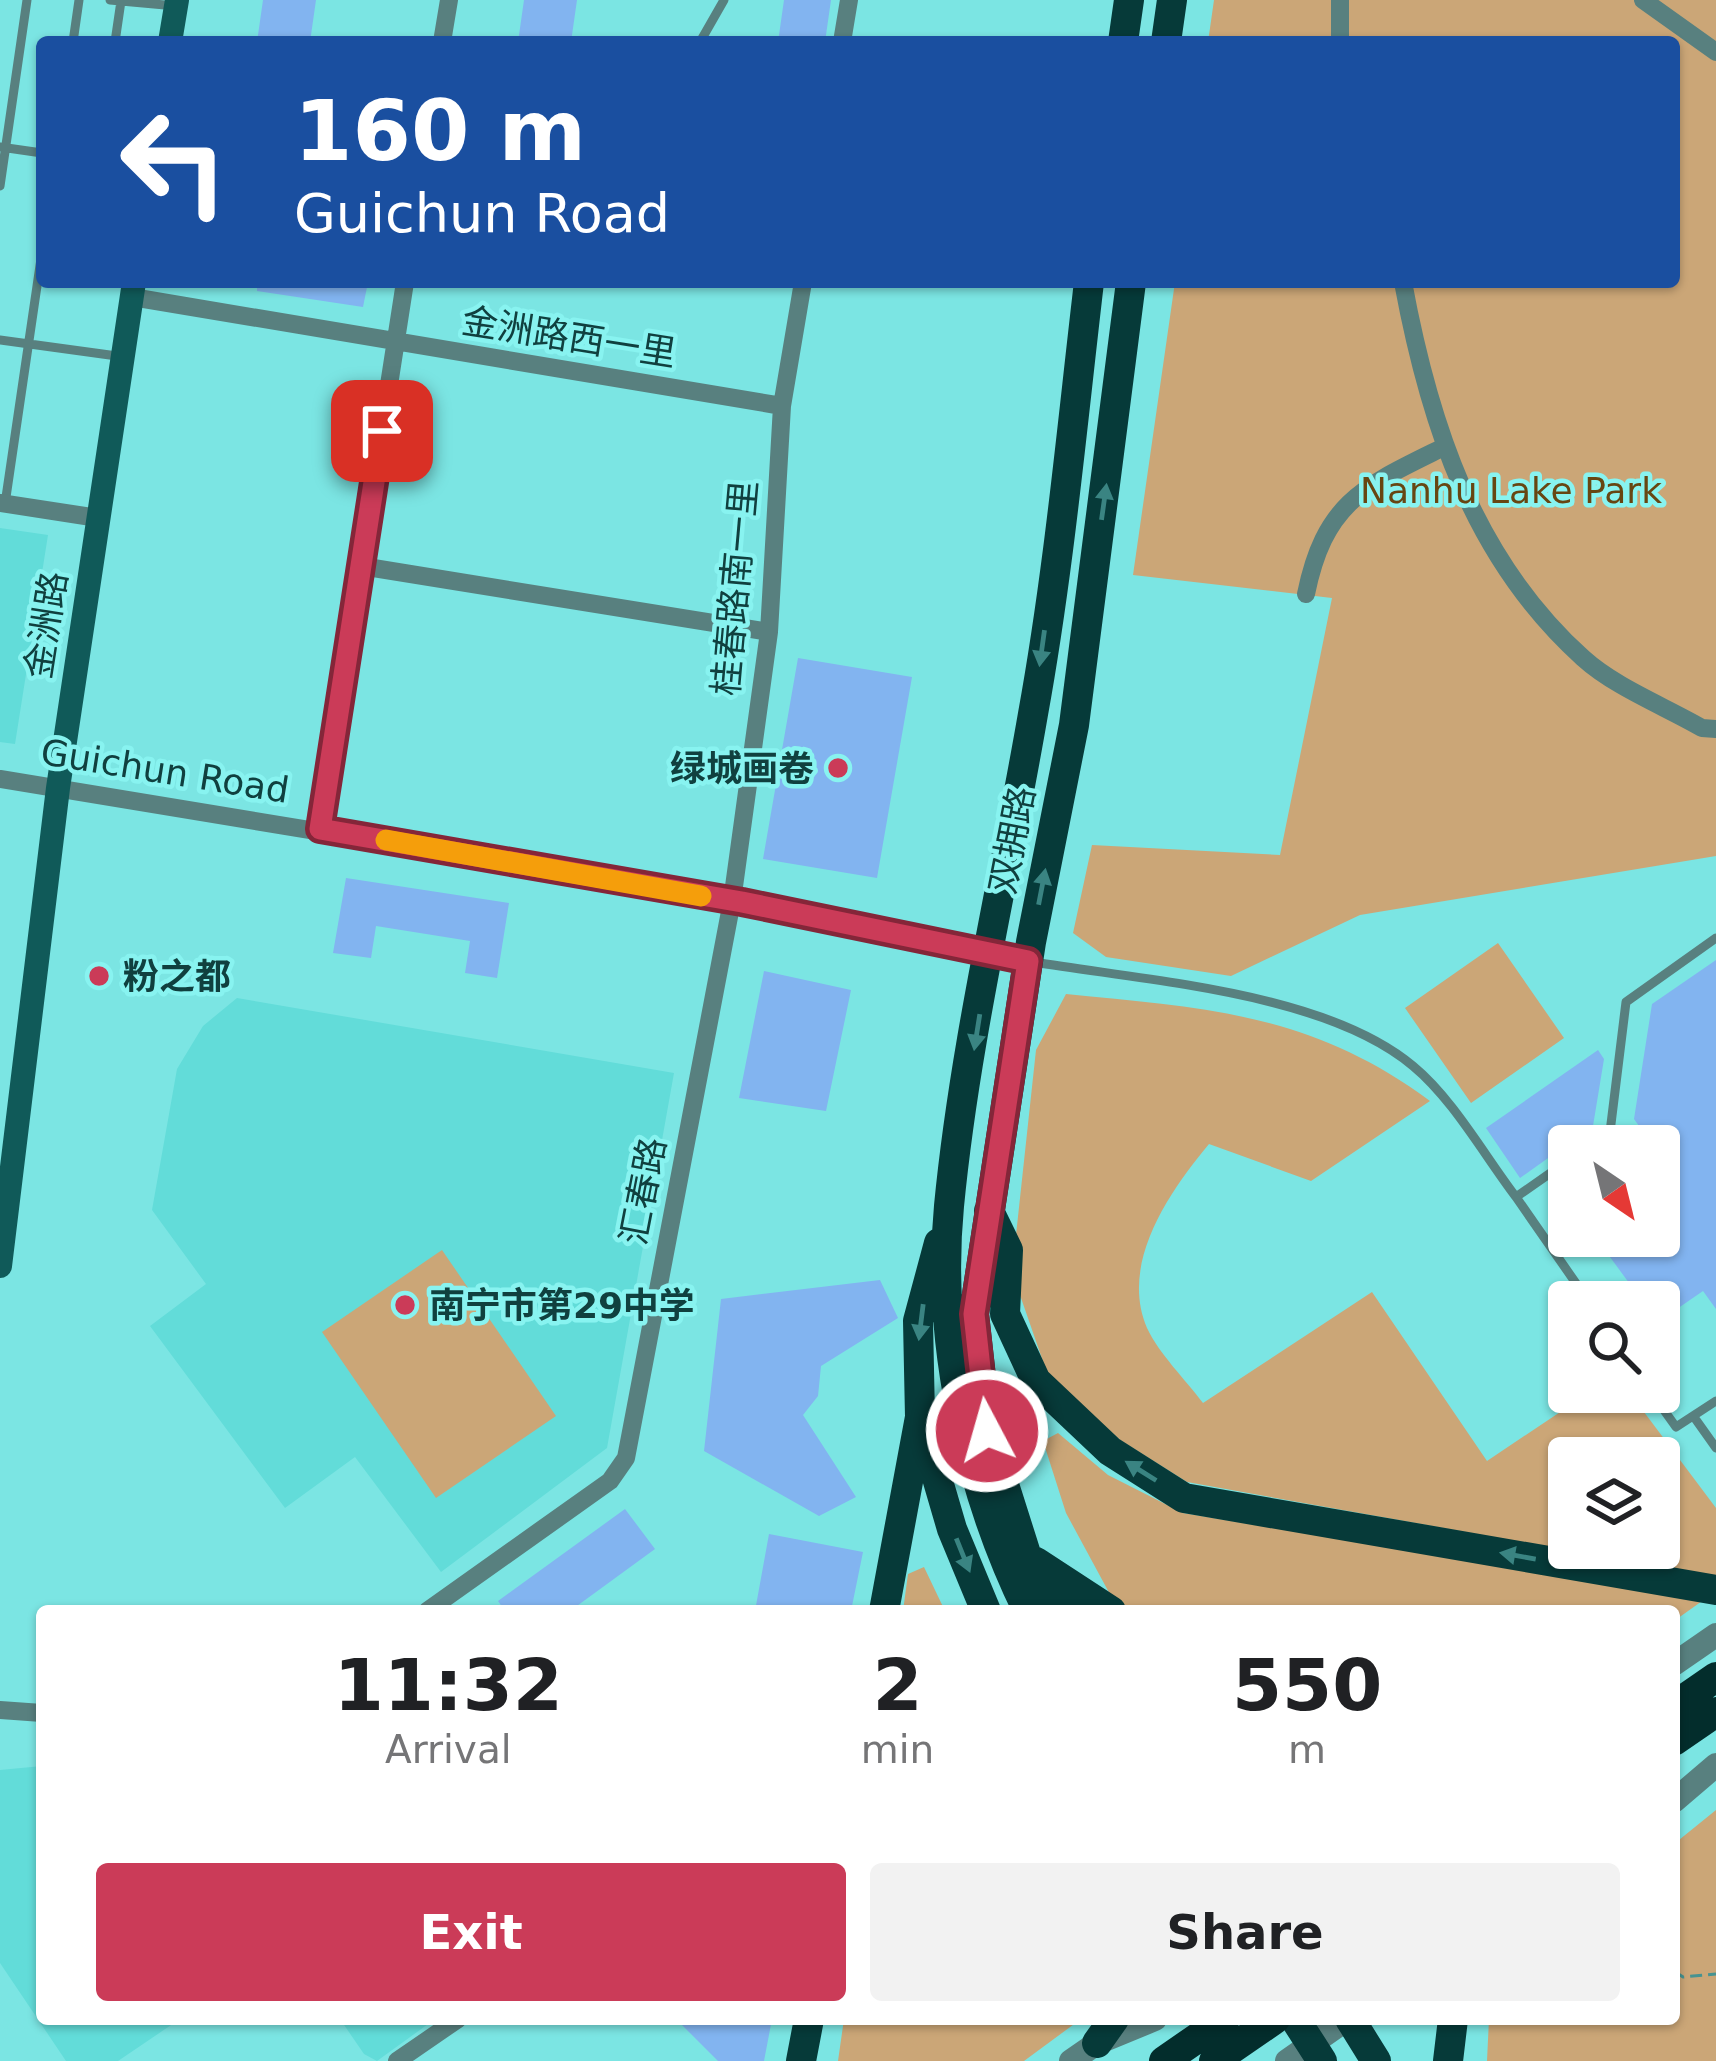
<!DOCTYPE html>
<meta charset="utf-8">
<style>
body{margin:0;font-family:"DejaVu Sans","Noto Sans SC",sans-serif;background:#f2f2f2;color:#202124;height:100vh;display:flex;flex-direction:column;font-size:45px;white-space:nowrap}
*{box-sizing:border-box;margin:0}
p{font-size:39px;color:#757577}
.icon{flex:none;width:66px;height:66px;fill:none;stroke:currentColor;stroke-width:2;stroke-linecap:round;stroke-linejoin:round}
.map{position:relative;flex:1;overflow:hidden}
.side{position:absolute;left:36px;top:1605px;width:1644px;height:420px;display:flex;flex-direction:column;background:#fff;border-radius:12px;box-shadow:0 3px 9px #0004}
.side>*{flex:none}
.guide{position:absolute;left:36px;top:36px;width:1644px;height:252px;border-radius:12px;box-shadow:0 3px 9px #0004;background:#1a4fa0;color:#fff;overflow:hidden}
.needle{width:78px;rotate:145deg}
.buttons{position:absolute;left:1548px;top:1125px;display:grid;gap:24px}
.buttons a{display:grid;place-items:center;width:132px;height:132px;border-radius:12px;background:#fff;box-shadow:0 3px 9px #0004;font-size:60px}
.pin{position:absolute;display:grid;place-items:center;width:102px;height:102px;color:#fff;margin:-51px;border-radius:24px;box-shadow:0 6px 18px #0006}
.me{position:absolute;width:132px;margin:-66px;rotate:354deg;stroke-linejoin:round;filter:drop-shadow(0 0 9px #0008)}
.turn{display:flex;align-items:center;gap:42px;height:252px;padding:0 60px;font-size:54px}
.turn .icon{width:156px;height:156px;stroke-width:2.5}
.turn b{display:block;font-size:84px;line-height:102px}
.eta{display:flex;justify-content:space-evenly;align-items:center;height:204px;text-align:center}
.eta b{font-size:72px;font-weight:800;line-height:84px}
.primary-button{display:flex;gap:24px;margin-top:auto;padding:24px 60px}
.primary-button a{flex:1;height:138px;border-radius:12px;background:#cb3b58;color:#fff;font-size:48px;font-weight:800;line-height:138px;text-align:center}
.primary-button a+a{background:#f2f2f2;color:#202124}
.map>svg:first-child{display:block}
.built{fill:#62dcd9}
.green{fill:#cba677;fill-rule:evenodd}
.building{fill:#82b4f0}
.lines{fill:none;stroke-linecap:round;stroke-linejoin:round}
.path{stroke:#469391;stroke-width:3;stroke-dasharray:12 6;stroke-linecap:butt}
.service{stroke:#58807f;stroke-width:9}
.minor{stroke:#58807f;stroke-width:18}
.tertiary{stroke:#58807f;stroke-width:24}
.secondary{stroke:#105a59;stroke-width:24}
.primary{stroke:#063a39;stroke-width:30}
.trunk{stroke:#032d2c;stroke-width:30}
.oneway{fill:#3a8482}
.route-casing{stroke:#842639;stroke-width:30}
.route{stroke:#cb3b58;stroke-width:21}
.slow{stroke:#f59e0b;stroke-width:21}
.poi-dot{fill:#cb3b58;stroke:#88f3f0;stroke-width:4.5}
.labels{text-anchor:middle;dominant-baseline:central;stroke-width:9;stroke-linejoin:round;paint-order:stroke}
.street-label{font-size:36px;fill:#10403f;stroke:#88f3f0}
.park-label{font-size:36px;fill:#674612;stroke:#88f3f0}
.poi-label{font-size:36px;font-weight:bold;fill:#10403f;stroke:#88f3f0;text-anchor:start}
</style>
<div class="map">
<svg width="1716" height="2061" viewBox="0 0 1716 2061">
<rect width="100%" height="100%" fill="#7be5e3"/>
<!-- built -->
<path class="built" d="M0 528 48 535 15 744 0 742Z
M237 998 674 1073 607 1448 441 1572 355 1457 285 1508 150 1326 206 1284 152 1210 177 1069 203 1026Z
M42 1766V2019H180L118 2061H66L0 1963V1770Z
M340 2019H435L377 2061 364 2054Z"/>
<!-- green -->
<path class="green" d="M1214 0H1716V856L1360 915 1231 976 1106 957 1073 933 1092 845 1280 855 1332 598 1133 575 1175 282H1674V42H1208Z
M1498 943 1564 1038 1471 1103 1405 1008Z
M1066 994C1206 1008 1311 1013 1430 1101L1311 1181 1209 1144C1170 1191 1119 1263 1147 1328 1159 1354 1186 1380 1203 1403L1372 1292 1487 1461 1590 1392H1629L1716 1508V1577L1187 1482 1120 1440 1047 1373 1012 1272 1036 1050ZM1569 1458H1659V1548H1569Z
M442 1250 556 1416 436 1498 322 1332Z
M1058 1433 1108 1475 1183 1513 1705 1599 1674 1621V1611H1119L1066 1513 1043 1441Z
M924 1567 945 1611H903L908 1574Z
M1716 1810V2061H1487L1489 2019H1674V1844Z
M844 2019H1081L1024 2061H838Z"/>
<!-- building -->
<path class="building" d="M263 0H316L310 42H257Z
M524 0H577L571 42H518Z
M784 0H831L825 42H778Z
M257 282H368L363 307 257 291Z
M798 658 912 677 877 878 763 859Z
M346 878 509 903 497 978 465 973 470 941 376 926 371 958 333 953Z
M1716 960V1309L1703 1291 1674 1311 1659 1302H1643L1610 1257 1640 1236H1659V1146H1626L1644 1133 1634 1119 1652 1004Z
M764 971 851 990 826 1111 739 1098Z
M1598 1050 1604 1059 1593 1126 1520 1178 1486 1128Z
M880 1280 898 1318 821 1366 818 1396 803 1415 856 1497 819 1516 704 1451 721 1299Z
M625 1509 655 1549 570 1611H505L498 1601Z
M769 1534 863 1552 851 1611H755Z
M676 2019H772L764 2061H718Z"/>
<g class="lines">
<!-- path -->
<path class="path" d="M1674 1971 1683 1977 1716 1974"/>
<!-- service -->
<path class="service" d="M110 0 176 6
M73 42 79 0
M115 42 121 1
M700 42 724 0
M0 147 42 153
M0 186 27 0
M0 340 117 356
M5 504 42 252
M1034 962C1147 981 1325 992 1413 1066 1453 1099 1484 1155 1516 1197
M1590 1146 1610 1132 1626 1002 1716 938
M1569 1160 1516 1197 1589 1302
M1651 1392 1676 1427 1716 1401
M1694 1417 1716 1448"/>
<!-- minor -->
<path class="minor" d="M1643 0 1716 52
M442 42 449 0
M842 42 849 0
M1340 42V0
M1403 282C1429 423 1473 559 1583 658 1615 687 1664 706 1702 728L1716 729
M132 297 782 406
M0 503 98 518
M361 566 769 632
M1306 594C1325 501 1365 486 1444 447
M0 779 742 901 1028 961
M320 829 405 282
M427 1611 610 1481 626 1458 732 901 769 632 782 406 803 282
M0 1710 42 1713
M397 2061 458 2019"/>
<!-- tertiary -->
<path class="tertiary" d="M1674 1664 1716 1635
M1674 1801 1716 1765
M1071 2061 1097 2043 1155 2019
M1287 2061 1347 2019"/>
<!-- secondary -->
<path class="secondary" d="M170 42 177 0
M0 1266 58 788 134 282"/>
<!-- primary -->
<path class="primary" d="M1123 42 1129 0
M1166 42 1172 0
M989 1211 1008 1250 1005 1314 1036 1381 1110 1451 1184 1498 1716 1590
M921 1423 952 1529 986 1611
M1036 1562 1111 1611
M884 1611 920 1417 918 1321 939 1243
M1028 1611C969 1491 936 1340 949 1206 965 1041 1005 877 1033 714 1059 571 1072 426 1089 282
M1062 1611 1027 1557 987 1431 974 1314 1031 942 1074 725 1131 282
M1295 2019 1322 2061
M1350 2019 1376 2061
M1097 2043 1114 2019
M801 2061 809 2019
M1448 2061 1453 2019"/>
<!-- trunk -->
<path class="trunk" d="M1674 1706 1716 1677
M1674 1741 1716 1712
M1164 2061 1225 2019
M1214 2061 1275 2019"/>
</g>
<!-- one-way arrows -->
<defs><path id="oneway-solid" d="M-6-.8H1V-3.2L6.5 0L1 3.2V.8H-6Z" transform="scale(3)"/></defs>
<g class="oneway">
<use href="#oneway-solid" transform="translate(1104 502) rotate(-82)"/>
<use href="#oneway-solid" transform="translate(1042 648) rotate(98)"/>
<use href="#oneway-solid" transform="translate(1042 887) rotate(-79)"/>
<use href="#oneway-solid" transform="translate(977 1032) rotate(99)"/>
<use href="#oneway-solid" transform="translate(921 1322) rotate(97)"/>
<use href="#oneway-solid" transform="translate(1141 1471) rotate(-148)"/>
<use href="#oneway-solid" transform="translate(963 1555) rotate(68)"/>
<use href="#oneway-solid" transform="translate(1518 1556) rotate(-170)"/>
</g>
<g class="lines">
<defs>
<path id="route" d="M382 431 320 829 742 902 1028 961 974 1314 987 1431"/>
</defs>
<!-- route casing -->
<use href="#route" class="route-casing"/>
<!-- route -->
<use href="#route" class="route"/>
<!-- slow -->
<path class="slow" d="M386 840 701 896"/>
</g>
<!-- markers -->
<g class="poi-dot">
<circle cx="838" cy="768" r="12"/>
<circle cx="99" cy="976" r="12"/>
<circle cx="405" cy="1305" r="12"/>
</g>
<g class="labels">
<!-- street labels -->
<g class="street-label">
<text transform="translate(569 337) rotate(9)">金洲路西一里</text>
<text transform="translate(735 588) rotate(-85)">桂春路南一里</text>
<text transform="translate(46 625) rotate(-81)">金洲路</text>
<text transform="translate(165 771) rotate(9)">Guichun Road</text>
<text transform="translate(1012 840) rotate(-79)">双拥路</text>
<text transform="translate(643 1191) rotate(-79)">汇春路</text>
</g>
<!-- park labels -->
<g class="park-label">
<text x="1511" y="490">Nanhu Lake Park</text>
</g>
<!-- poi labels -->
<g class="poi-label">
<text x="814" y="768" text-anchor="end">绿城画卷</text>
<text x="123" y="976">粉之都</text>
<text x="429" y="1305">南宁市第29中学</text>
</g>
</g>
</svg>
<div class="buttons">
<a><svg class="needle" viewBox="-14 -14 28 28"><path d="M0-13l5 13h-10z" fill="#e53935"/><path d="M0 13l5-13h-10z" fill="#757577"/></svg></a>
<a><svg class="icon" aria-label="search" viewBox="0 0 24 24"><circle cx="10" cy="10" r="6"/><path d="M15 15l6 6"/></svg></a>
<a><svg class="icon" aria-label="layers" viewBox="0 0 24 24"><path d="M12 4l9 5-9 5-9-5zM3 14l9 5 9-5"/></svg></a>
</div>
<div class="pin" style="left:382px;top:431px;background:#d93025"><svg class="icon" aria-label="arrive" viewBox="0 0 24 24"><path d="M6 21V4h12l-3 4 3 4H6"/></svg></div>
<svg class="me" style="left:987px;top:1431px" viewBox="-20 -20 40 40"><circle r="17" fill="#cb3b58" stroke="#fff" stroke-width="3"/><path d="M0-11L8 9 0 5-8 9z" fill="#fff"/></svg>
<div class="guide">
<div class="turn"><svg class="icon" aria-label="left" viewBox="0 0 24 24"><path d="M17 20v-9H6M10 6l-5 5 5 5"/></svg><div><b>160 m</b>Guichun Road</div></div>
</div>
<section class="side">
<div class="eta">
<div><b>11:32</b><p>Arrival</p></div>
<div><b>2</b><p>min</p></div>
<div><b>550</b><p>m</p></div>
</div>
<div class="primary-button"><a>Exit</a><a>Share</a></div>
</section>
</div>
